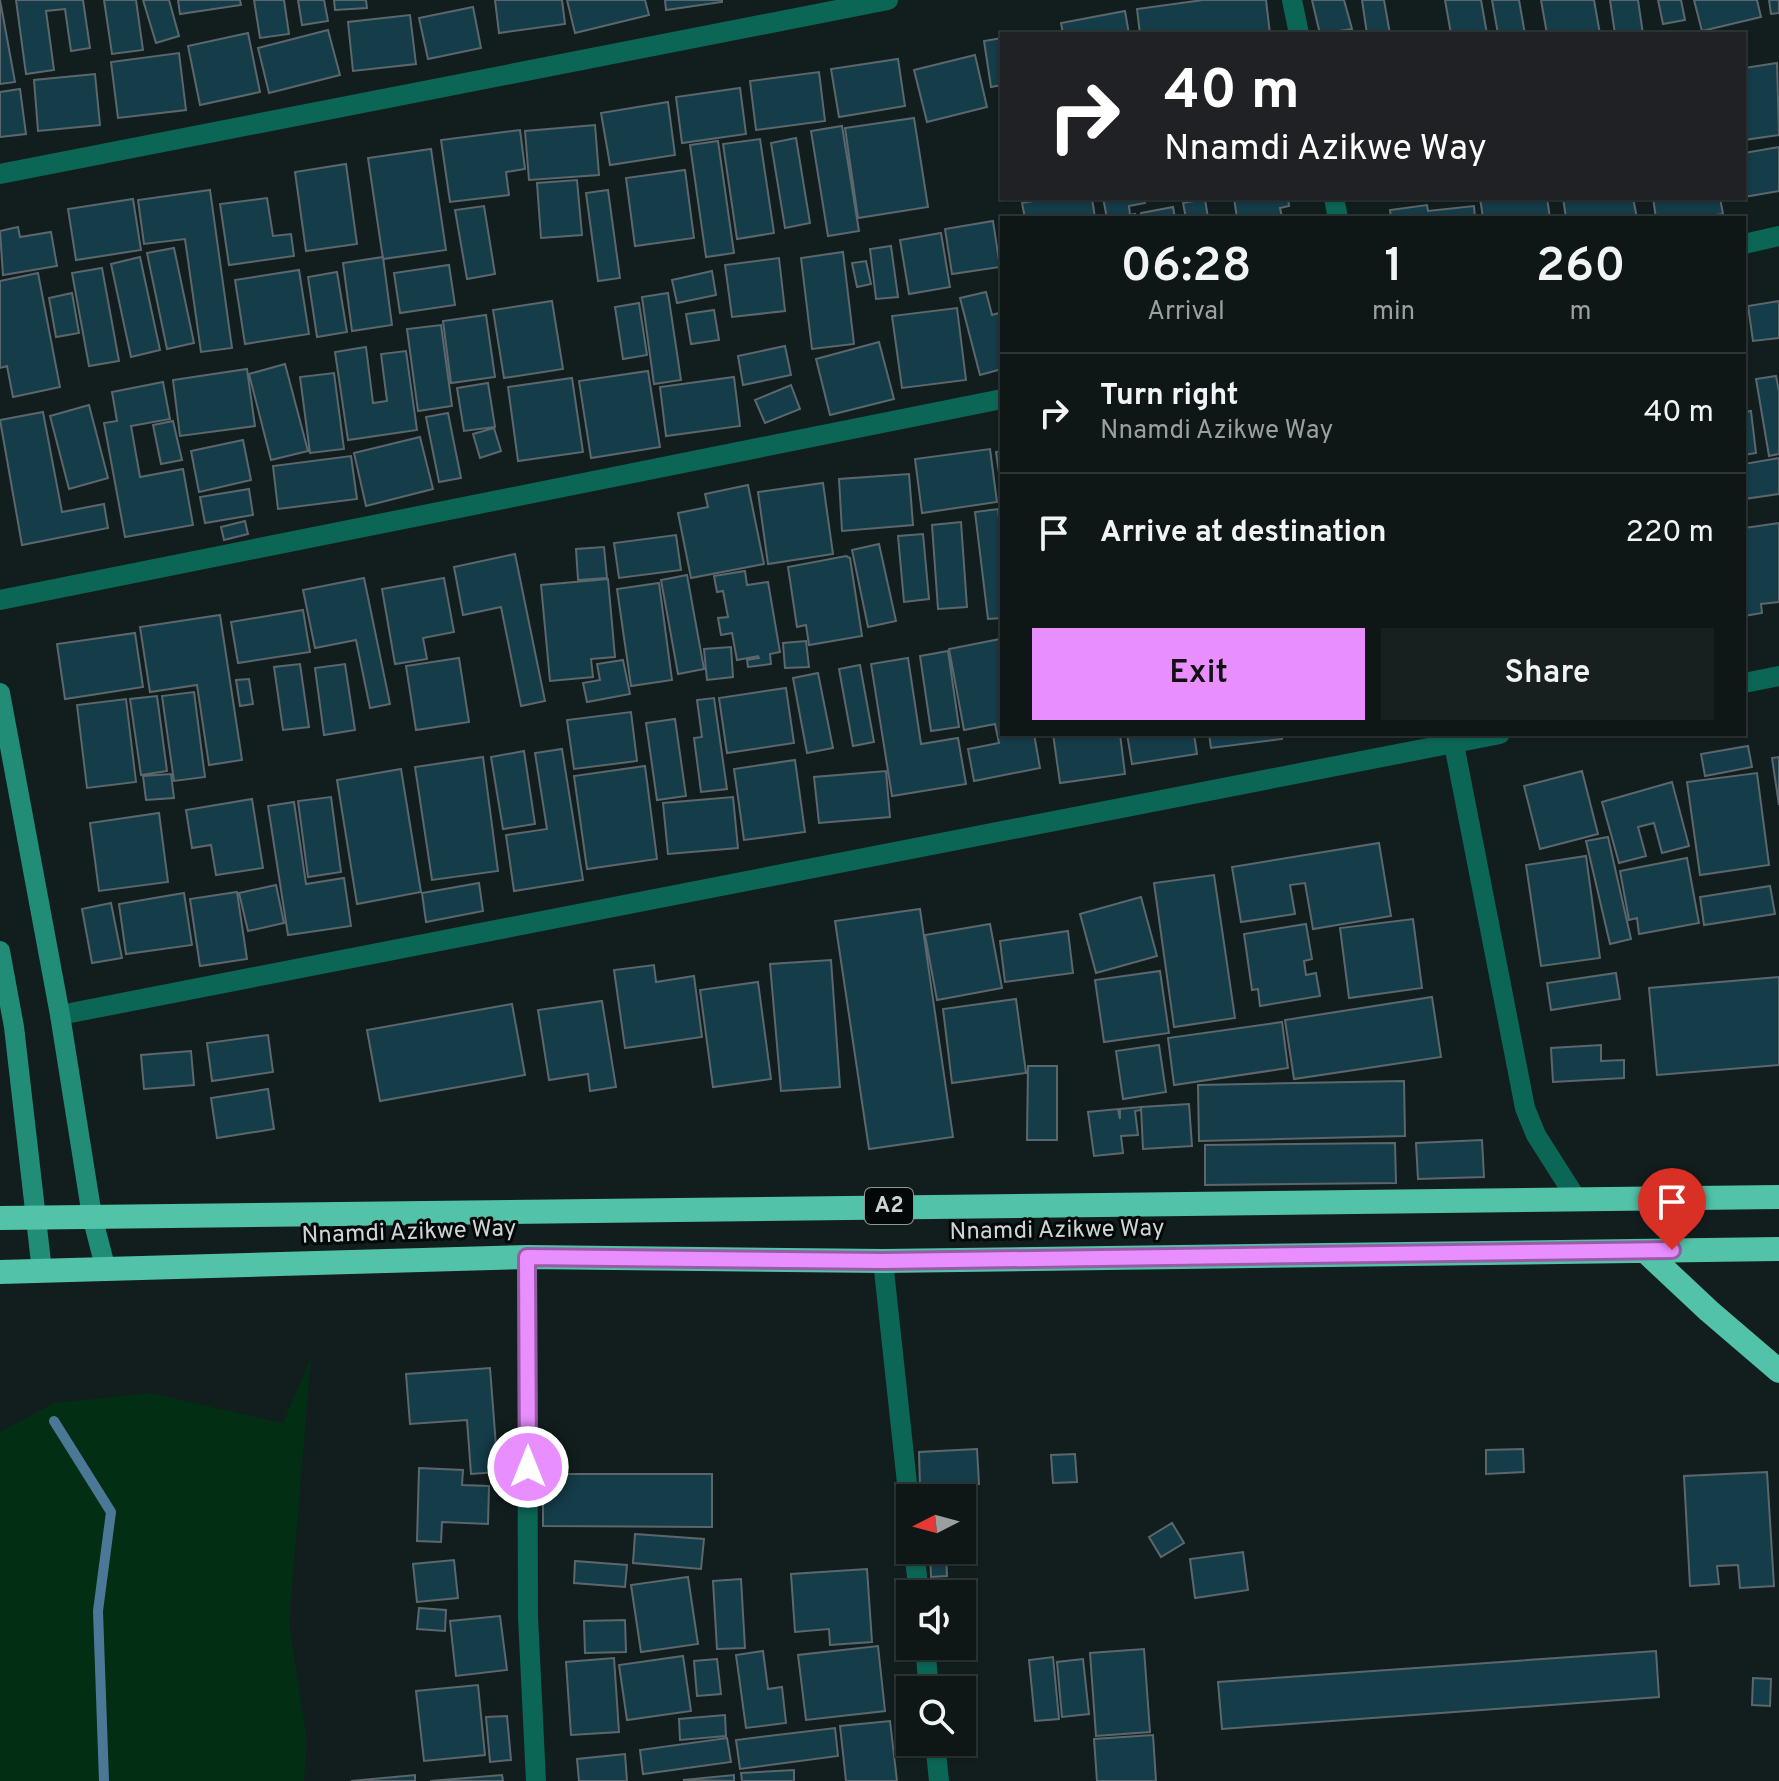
<!DOCTYPE html>
<style>
body{margin:0;font-family:Overpass,sans-serif;background:#171f1f;color:#f1f3f6;height:100vh;display:flex;flex-direction:column;font-size:30px;white-space:nowrap}
*{box-sizing:border-box;margin:0}
p{font-size:26px;color:#9b9fa1}
.icon{flex:none;width:44px;height:44px;fill:none;stroke:currentColor;stroke-width:2;stroke-linecap:round;stroke-linejoin:round}
.map{position:relative;flex:1;overflow:hidden}
.details{position:absolute;left:1000px;top:216px;width:746px;height:520px;display:flex;flex-direction:column;background:#0e1616;border-radius:0px;box-shadow:0 2px 6px #0004,0 0 0 2px #2e3535}
.details>*{flex:none}
.guide{position:absolute;left:1000px;top:32px;width:746px;height:168px;border-radius:0px;box-shadow:0 2px 6px #0004,0 0 0 2px #2e3535;background:#202124;color:#fff;overflow:hidden}
.needle{width:52px;rotate:264deg}
.buttons{position:absolute;left:896px;top:1484px;display:grid;gap:16px}
.buttons a{display:grid;place-items:center;width:80px;height:80px;border-radius:0px;background:#0e1616;box-shadow:0 2px 6px #0004,0 0 0 2px #2e3535;font-size:40px}
.pin{position:absolute;display:grid;place-items:center;width:68px;height:68px;color:#fff;margin:-82px -34px;border-radius:50% 50% 50% 0;rotate:-45deg;box-shadow:0 0 8px #0007}
.pin .icon{rotate:45deg}
.me{position:absolute;width:88px;margin:-44px;rotate:0deg;stroke-linejoin:round;filter:drop-shadow(0 0 6px #0008)}
.turn{display:flex;align-items:center;gap:28px;height:168px;padding:0 32px;font-size:36px}
.turn .icon{width:104px;height:104px;stroke-width:2.5}
.turn b{display:block;font-size:56px;line-height:68px}
.eta{display:flex;justify-content:space-evenly;align-items:center;height:136px;text-align:center}
.eta b{font-size:48px;font-weight:600;line-height:56px}
.button{display:flex;gap:16px;margin-top:auto;padding:16px 32px}
.button a{flex:1;height:92px;border-radius:0px;background:#e88eff;color:#111;font-size:32px;font-weight:600;line-height:92px;text-align:center}
.button a+a{background:#171f1f;color:#f1f3f6}
ul{padding:0;list-style:none}
li{display:flex;align-items:center;gap:24px;height:120px;padding:0 32px;border-top:2px solid #2e3535}
li div{flex:1}
li b{display:block;font-size:30px}
li em{font-style:normal}
.map>svg:first-child{display:block}
.green{fill:#022e13}
.lines{fill:none;stroke-linecap:round;stroke-linejoin:round}
.stream{stroke:#4c7898;stroke-width:10}
.building{fill:#153c49;stroke:#5b676c;stroke-width:2}
.street{stroke:#0c6655;stroke-width:20}
.secondary{stroke:#218d77;stroke-width:20}
.highway{stroke:#52c3a9;stroke-width:24}
.route-casing{stroke:#975ca6;stroke-width:20}
.route{stroke:#e88eff;stroke-width:14}
.labels{text-anchor:middle;dominant-baseline:central;stroke-width:6;stroke-linejoin:round;paint-order:stroke}
.shield{fill:#040707;stroke:#919696;stroke-width:2}
.shield-label{font-size:22px;font-weight:bold;fill:#cdd4d4}
.street-label{font-size:24px;fill:#cdd4d4;stroke:#040707}
</style>
<div class="map">
<svg width="1779" height="1781" viewBox="0 0 1779 1781">
<rect width="100%" height="100%" fill="#121e1e"/>
<!-- green -->
<path class="green" d="M311 1357 289 1623 307 1741 304 1781H0V1432L54 1403 150 1393 283 1423Z"/>
<g class="lines">
<!-- stream -->
<path class="stream" d="M54 1421 111 1512 98 1611 104 1781"/>
</g>
<!-- building -->
<path class="building" d="M0 0 15 82 0 84Z
M16 0H83L90 48 71 51 65 9 46 11 54 70 26 74Z
M104 0H136L143 50 112 54Z
M143 0H169L179 36 156 43Z
M178 0H240L241 5 180 14Z
M254 0H284L289 34 260 38Z
M298 0H324L328 21 302 25Z
M334 0H366L367 8 335 10Z
M495 0H562L565 24 499 33Z
M567 0H645L649 15 575 33Z
M665 0H722V2L666 10Z
M1203 0H1266L1270 34H1140L1137 9Z
M1312 0H1344L1352 29 1320 34Z
M1362 0H1384L1390 34H1367Z
M1445 0H1481L1487 34H1451Z
M1492 0H1519L1525 34H1498Z
M1541 0H1594L1600 34H1547Z
M1610 0H1638L1643 34H1615Z
M1658 0H1681L1685 20 1663 24Z
M1694 0H1757L1761 17 1702 31Z
M1769 0H1779V13L1771 14Z
M473 7 481 48 428 59 419 18Z
M1125 11 1129 34H1063L1061 23Z
M410 15 416 64 353 71 348 22Z
M328 30 340 75 269 93 258 48Z
M248 33 260 92 200 105 188 46Z
M1002 38V85L991 87 984 41Z
M179 53 186 110 118 118 111 62Z
M975 55 987 107 927 122 914 70Z
M898 59 905 106 839 117 831 69Z
M1777 63 1779 135 1744 140V68Z
M819 72 825 121 756 130 750 81Z
M95 74 100 125 38 131 34 80Z
M740 88 746 134 682 143 676 97Z
M20 89 26 134 0 137V92Z
M668 102 675 155 610 165 601 113Z
M914 118 928 207 858 218 845 128Z
M595 125 599 175 529 180 525 131Z
M842 126 859 231 828 236 811 131Z
M520 130 525 169 506 172 509 195 450 202 441 140Z
M796 138 810 223 785 228 771 143Z
M760 139 774 233 737 239 723 144Z
M718 141 734 253 706 257 690 145Z
M1779 147V191L1744 197V153Z
M431 149 446 250 383 259 368 158Z
M346 164 357 244 306 251 295 172Z
M685 170 694 238 635 246 626 178Z
M577 180 582 235 541 238 537 183Z
M210 190 232 348 201 352 185 239 144 244 138 200Z
M608 190 620 278 598 281 586 193Z
M267 198 273 236 291 234 294 256 229 265 220 204Z
M1051 198H1092L1095 218H1025L1022 203Z
M1103 198H1144L1145 203 1129 206 1130 215 1135 214 1136 218H1107Z
M1234 198H1288L1289 206 1280 208 1282 218H1291H1237Z
M1480 198H1547L1550 218H1483Z
M1563 198H1633L1637 218H1566Z
M1653 198H1720L1723 214 1693 218H1656Z
M133 199 141 250 76 260 68 209Z
M1205 199 1208 218H1186L1183 203Z
M1427 205 1428 211 1474 206 1475 218H1391L1390 210Z
M484 206 495 274 467 279 455 210Z
M1173 207 1175 218H1142L1141 213Z
M993 221 1000 267 952 274 945 229Z
M18 227 20 237 51 232 57 266 3 275 0 231Z
M941 233 950 287 909 294 900 240Z
M891 246 898 297 876 299 870 249Z
M174 248 194 343 167 349 147 253Z
M843 252 854 344 812 349 801 258Z
M140 257 160 350 131 357 111 264Z
M383 257 392 325 352 331 343 263Z
M779 258 785 311 732 317 725 265Z
M866 261 871 284 857 287 852 263Z
M449 265 455 305 400 313 394 273Z
M102 268 119 361 89 366 72 273Z
M299 270 309 334 245 344 235 280Z
M712 271 716 295 677 303 672 280Z
M337 272 347 332 317 337 308 277Z
M38 273 60 387 13 397 7 366 0 368V281Z
M986 292 992 315 1002 312V369L980 375 960 298Z
M72 293 79 333 56 337 49 298Z
M668 293 681 380 654 384 642 297Z
M552 301 563 369 504 378 493 310Z
M1779 301V338L1753 341 1748 306Z
M639 303 647 355 623 359 615 307Z
M957 308 966 380 902 388 892 316Z
M714 310 719 340 691 344 686 314Z
M486 315 495 377 451 383 443 321Z
M441 325 452 406 418 411 407 329Z
M879 342 894 399 830 415 816 359Z
M785 346 791 375 743 385 738 356Z
M366 347 373 403 387 401 381 354 406 351 417 430 348 440 335 352Z
M285 364 308 451 271 460 249 374Z
M247 369 255 426 180 436 173 380Z
M648 371 660 447 591 458 579 381Z
M334 373 344 449 310 453 300 377Z
M1776 376 1779 391V454L1769 456 1756 379Z
M734 377 740 426 666 436 660 387Z
M572 378 583 452 518 461 508 387Z
M163 382 170 419 131 426 140 477 183 469 193 525 125 537 104 423 117 421 112 392Z
M488 383 495 427 464 431 457 388Z
M791 385 800 409 765 423 755 400Z
M89 405 108 478 69 489 50 416Z
M1751 411 1756 453 1744 455V412Z
M43 412 62 512 104 504 108 528 22 545 0 420Z
M448 413 461 478 439 482 426 417Z
M173 421 182 460 161 464 153 425Z
M494 428 501 451 480 458 473 434Z
M420 437 433 489 366 506 354 453Z
M243 440 251 480 199 492 191 451Z
M990 449 997 502 922 513 915 459Z
M1002 451V494L996 452Z
M351 456 357 499 278 509 273 466Z
M1779 458V494L1744 499V464Z
M909 474 913 525 842 531 839 479Z
M823 483 833 554 768 564 758 492Z
M748 485 764 564 691 578 678 513 708 507 705 494Z
M249 489 253 515 205 523 200 497Z
M998 509 1002 545V618L988 619 975 512Z
M245 521 248 534 224 540 221 527Z
M961 522 967 607 938 609 932 525Z
M1779 523V602L1761 604 1762 613 1744 616V528Z
M923 534 929 599 904 602 898 536Z
M676 535 681 570 619 578 614 543Z
M879 544 896 621 868 627 852 550Z
M604 547 607 578 578 580 576 549Z
M515 554 545 701 521 706 501 607 463 615 454 567Z
M846 556 850 558 862 636 809 645 806 625 797 627 788 567Z
M745 571 747 585 768 582 780 652 770 654 771 664 748 667 747 660 759 658 758 656 737 660 732 633 721 635 718 618 728 617 723 591 717 592 714 576Z
M687 575 704 669 678 674 661 580Z
M364 578 390 704 370 708 356 640 315 648 303 590Z
M444 578 454 632 423 638 427 659 395 664 382 589Z
M608 579 615 657 591 659 593 677 550 681 541 585Z
M659 583 672 680 631 686 617 589Z
M303 610 310 652 238 663 231 622Z
M220 615 242 760 209 765 197 685 150 692 140 627Z
M135 633 143 687 65 699 57 644Z
M1000 639 1002 734H1034L1040 768 974 781 968 749 999 743 995 724 964 730 949 649Z
M806 641 809 667 785 668 783 643Z
M731 647 733 677 707 680 704 649Z
M948 651 959 727 931 731 920 656Z
M459 658 469 722 416 730 406 666Z
M908 658 921 744 958 738 966 784 892 796 871 664Z
M623 660 630 694 587 702 583 683 600 680 597 664Z
M300 664 309 727 283 730 274 667Z
M345 664 355 730 324 735 315 668Z
M860 665 874 742 853 746 839 669Z
M818 673 833 748 807 753 793 678Z
M249 679 253 704 240 706 236 680Z
M786 688 794 743 727 753 719 698Z
M194 692 205 777 174 781 162 696Z
M157 696 167 771 141 775 130 699Z
M714 698 727 789 701 792 694 738 702 737 697 700Z
M126 699 136 782 87 788 77 705Z
M631 712 637 761 574 769 567 720Z
M675 719 686 796 657 800 646 723Z
M1053 734H1120L1125 774 1060 783Z
M1127 734H1194L1197 754 1132 764Z
M1209 734H1281L1282 739 1211 748Z
M1748 746 1752 767 1705 776 1701 754Z
M562 749 583 880 514 891 506 835 547 829 535 753Z
M524 751 535 824 503 829 491 757Z
M483 757 498 871 432 880 415 767Z
M1779 757V805L1772 758Z
M795 760 805 832 744 840 734 769Z
M645 766 657 859 587 869 574 776Z
M401 769 421 892 357 904 337 780Z
M886 771 890 817 819 823 814 777Z
M1582 771 1598 834 1540 849 1524 786Z
M1757 773 1769 865 1700 875 1687 782Z
M171 774 174 798 146 800 143 776Z
M1672 782 1689 846 1662 853 1654 823 1638 827 1646 856 1619 863 1602 802Z
M331 797 341 872 308 877 298 801Z
M733 797 738 848 668 854 663 803Z
M252 799 263 868 216 875 211 845 192 848 186 810Z
M294 802 306 884 344 878 351 926 288 935 268 806Z
M159 813 168 882 99 891 90 823Z
M1608 837 1631 939 1610 944 1586 841Z
M1379 843 1391 916 1313 929 1305 883 1290 885 1295 914 1241 922 1232 867Z
M1586 856 1600 958 1541 966 1526 865Z
M1687 858 1699 923 1639 934 1637 918 1629 920 1620 871Z
M1214 875 1235 1018 1174 1027 1154 883Z
M479 883 483 911 426 922 422 893Z
M276 885 284 923 248 931 239 893Z
M1770 886 1775 914 1704 925 1700 897Z
M237 892 247 959 200 966 190 899Z
M184 893 192 945 126 954 119 904Z
M1141 897 1157 956 1096 973 1080 914Z
M111 903 122 958 92 963 82 909Z
M920 909 953 1137 869 1149 835 921Z
M1413 919 1422 988 1349 998 1340 928Z
M990 924 1002 988 937 1000 925 935Z
M1306 924 1312 959 1304 961 1306 975 1316 973 1320 996 1260 1006 1258 989 1252 990 1244 934Z
M1068 931 1073 973 1005 982 1000 941Z
M831 960 840 1087 781 1091 770 964Z
M654 965 656 982 694 976 702 1037 625 1048 614 970Z
M1160 971 1169 1033 1104 1042 1095 980Z
M1616 973 1620 999 1551 1010 1547 983Z
M1779 977V1065L1657 1075 1649 988Z
M758 982 771 1079 713 1087 700 990Z
M1432 997 1441 1057 1294 1079 1285 1020Z
M1016 999 1026 1073 952 1083 943 1009Z
M602 1001 616 1087 590 1091 588 1074 549 1080 538 1010Z
M512 1004 525 1075 380 1101 367 1030Z
M1282 1022 1288 1068 1174 1085 1168 1038Z
M268 1035 273 1072 212 1081 207 1043Z
M1159 1045 1166 1092 1123 1099 1116 1051Z
M1601 1045V1061L1624 1060V1078L1553 1082 1551 1048Z
M191 1051 194 1085 144 1089 141 1055Z
M1028 1066H1057V1140H1027Z
M1404 1081 1405 1136 1199 1141 1198 1085Z
M268 1089 274 1129 217 1138 211 1098Z
M1189 1104 1192 1146 1143 1149 1141 1107Z
M1141 1107V1110L1135 1111 1138 1135 1121 1136 1123 1153 1094 1156 1088 1112 1118 1109 1120 1119V1109Z
M1482 1140 1484 1177 1418 1179 1416 1143Z
M1395 1143 1396 1183 1205 1185V1145Z
M490 1368 498 1472 471 1474 467 1420 410 1424 406 1374Z
M977 1449 979 1484 920 1487 919 1452Z
M1523 1449 1524 1472 1486 1474V1450Z
M1075 1454 1077 1482 1053 1483 1051 1455Z
M419 1468 463 1470 462 1485 489 1486 488 1524 442 1522 441 1542 417 1541Z
M1767 1472 1774 1586 1740 1588 1738 1565 1717 1566 1719 1584 1690 1586 1684 1476Z
M543 1474H712V1527L543 1526Z
M1172 1523 1184 1543 1161 1557 1149 1537Z
M635 1534 704 1539 701 1569 633 1563Z
M946 1551 947 1576 931 1577 930 1552Z
M1243 1552 1248 1590 1195 1598 1190 1559Z
M454 1560 458 1598 417 1602 413 1564Z
M575 1561 627 1565 625 1587 574 1583Z
M867 1569 872 1642 830 1645 829 1629 795 1632 791 1574Z
M688 1577 698 1644 641 1652 631 1585Z
M741 1579 745 1648 717 1649 713 1581Z
M419 1608 446 1610 445 1631 417 1629Z
M500 1616 507 1670 456 1676 450 1621Z
M625 1620 626 1652 585 1653 584 1621Z
M878 1646 885 1711 806 1720 798 1655Z
M1144 1649 1150 1732 1096 1736 1090 1653Z
M763 1651 768 1689 782 1687 786 1723 746 1728 736 1655Z
M1656 1651 1659 1697 1222 1729 1218 1682Z
M683 1656 691 1711 627 1720 619 1665Z
M1053 1657 1059 1719 1035 1721 1029 1660Z
M614 1658 619 1732 571 1735 566 1662Z
M717 1659 721 1694 697 1696 694 1661Z
M1083 1659 1089 1714 1062 1717 1057 1662Z
M1753 1678 1771 1679 1770 1706 1752 1705Z
M478 1685 485 1755 424 1761 416 1691Z
M725 1715 726 1736 680 1740 679 1719Z
M507 1716 511 1760 490 1762 486 1717Z
M890 1721 897 1781H846L840 1726Z
M835 1728 838 1756 740 1769 736 1740Z
M1153 1735 1156 1781H1097L1094 1739Z
M727 1738 731 1762 643 1774 640 1750Z
M625 1754 627 1781H579L577 1759Z
M794 1770V1781H742L741 1773Z
M415 1775V1781H351Z
M502 1775 503 1781H430Z
M734 1775V1781L683 1780Z"/>
<g class="lines">
<!-- street -->
<path class="street" d="M1292 0 1299 34
M0 174 888 0
M1334 198 1338 218
M1744 244 1779 236
M0 600 1002 399
M1744 683 1779 676
M1452 734 1525 1108 1536 1135 1576 1198
M60 1015 1500 734
M527 1257 528 1617 536 1781
M883 1261 910 1511
M914 1550 919 1594
M925 1646 929 1690
M935 1742 939 1781"/>
<!-- secondary -->
<path class="secondary" d="M0 693 60 1015 92 1216 106 1270
M0 951 14 1027 42 1271"/>
<!-- highway -->
<path class="highway" d="M0 1218 1779 1197
M1645 1251 1709 1311 1779 1371
M0 1272 527 1257 883 1261 1779 1249"/>
</g>
<g class="lines">
<defs>
<path id="route" d="M528 1467 527 1257 883 1261 1672 1250"/>
</defs>
<!-- route casing -->
<use href="#route" class="route-casing"/>
<!-- route -->
<use href="#route" class="route"/>
</g>
<g class="labels">
<!-- shield labels -->
<rect class="shield" x="865" y="1188" width="48" height="36" rx="6"/>
<g class="shield-label">
<text x="889" y="1206">A2</text>
</g>
<!-- street labels -->
<g class="street-label">
<text transform="translate(1057 1231) rotate(-1)">Nnamdi Azikwe Way</text>
<text transform="translate(409 1233) rotate(-2)">Nnamdi Azikwe Way</text>
</g>
</g>
</svg>
<div class="buttons">
<a><svg class="needle" viewBox="-14 -14 28 28"><path d="M0-13l5 13h-10z" fill="#e53935"/><path d="M0 13l5-13h-10z" fill="#9b9fa1"/></svg></a>
<a><svg class="icon" aria-label="sound" viewBox="0 0 24 24"><path d="M4 9h4l5-4v14l-5-4H4zM17 9q2 3 0 6"/></svg></a>
<a><svg class="icon" aria-label="search" viewBox="0 0 24 24"><circle cx="10" cy="10" r="6"/><path d="M15 15l6 6"/></svg></a>
</div>
<div class="pin" style="left:1672px;top:1250px;background:#d93025"><svg class="icon" aria-label="arrive" viewBox="0 0 24 24"><path d="M6 21V4h12l-3 4 3 4H6"/></svg></div>
<svg class="me" style="left:528px;top:1467px" viewBox="-20 -20 40 40"><circle r="17" fill="#e88eff" stroke="#fff" stroke-width="3"/><path d="M0-11L8 9 0 5-8 9z" fill="#fff"/></svg>
<div class="guide">
<div class="turn"><svg class="icon" aria-label="right" viewBox="0 0 24 24"><path d="M7 20v-9h11M14 6l5 5-5 5"/></svg><div><b>40 m</b>Nnamdi Azikwe Way</div></div>
</div>
<section class="details">
<div class="eta">
<div><b>06:28</b><p>Arrival</p></div>
<div><b>1</b><p>min</p></div>
<div><b>260</b><p>m</p></div>
</div>
<ul>
<li><svg class="icon" aria-label="right" viewBox="0 0 24 24"><path d="M7 20v-9h11M14 6l5 5-5 5"/></svg><div><b>Turn right</b><p>Nnamdi Azikwe Way</p></div><em>40 m</em></li>
<li><svg class="icon" aria-label="arrive" viewBox="0 0 24 24"><path d="M6 21V4h12l-3 4 3 4H6"/></svg><div><b>Arrive at destination</b></div><em>220 m</em></li>
</ul>
<div class="button"><a>Exit</a><a>Share</a></div>
</section>
</div>
